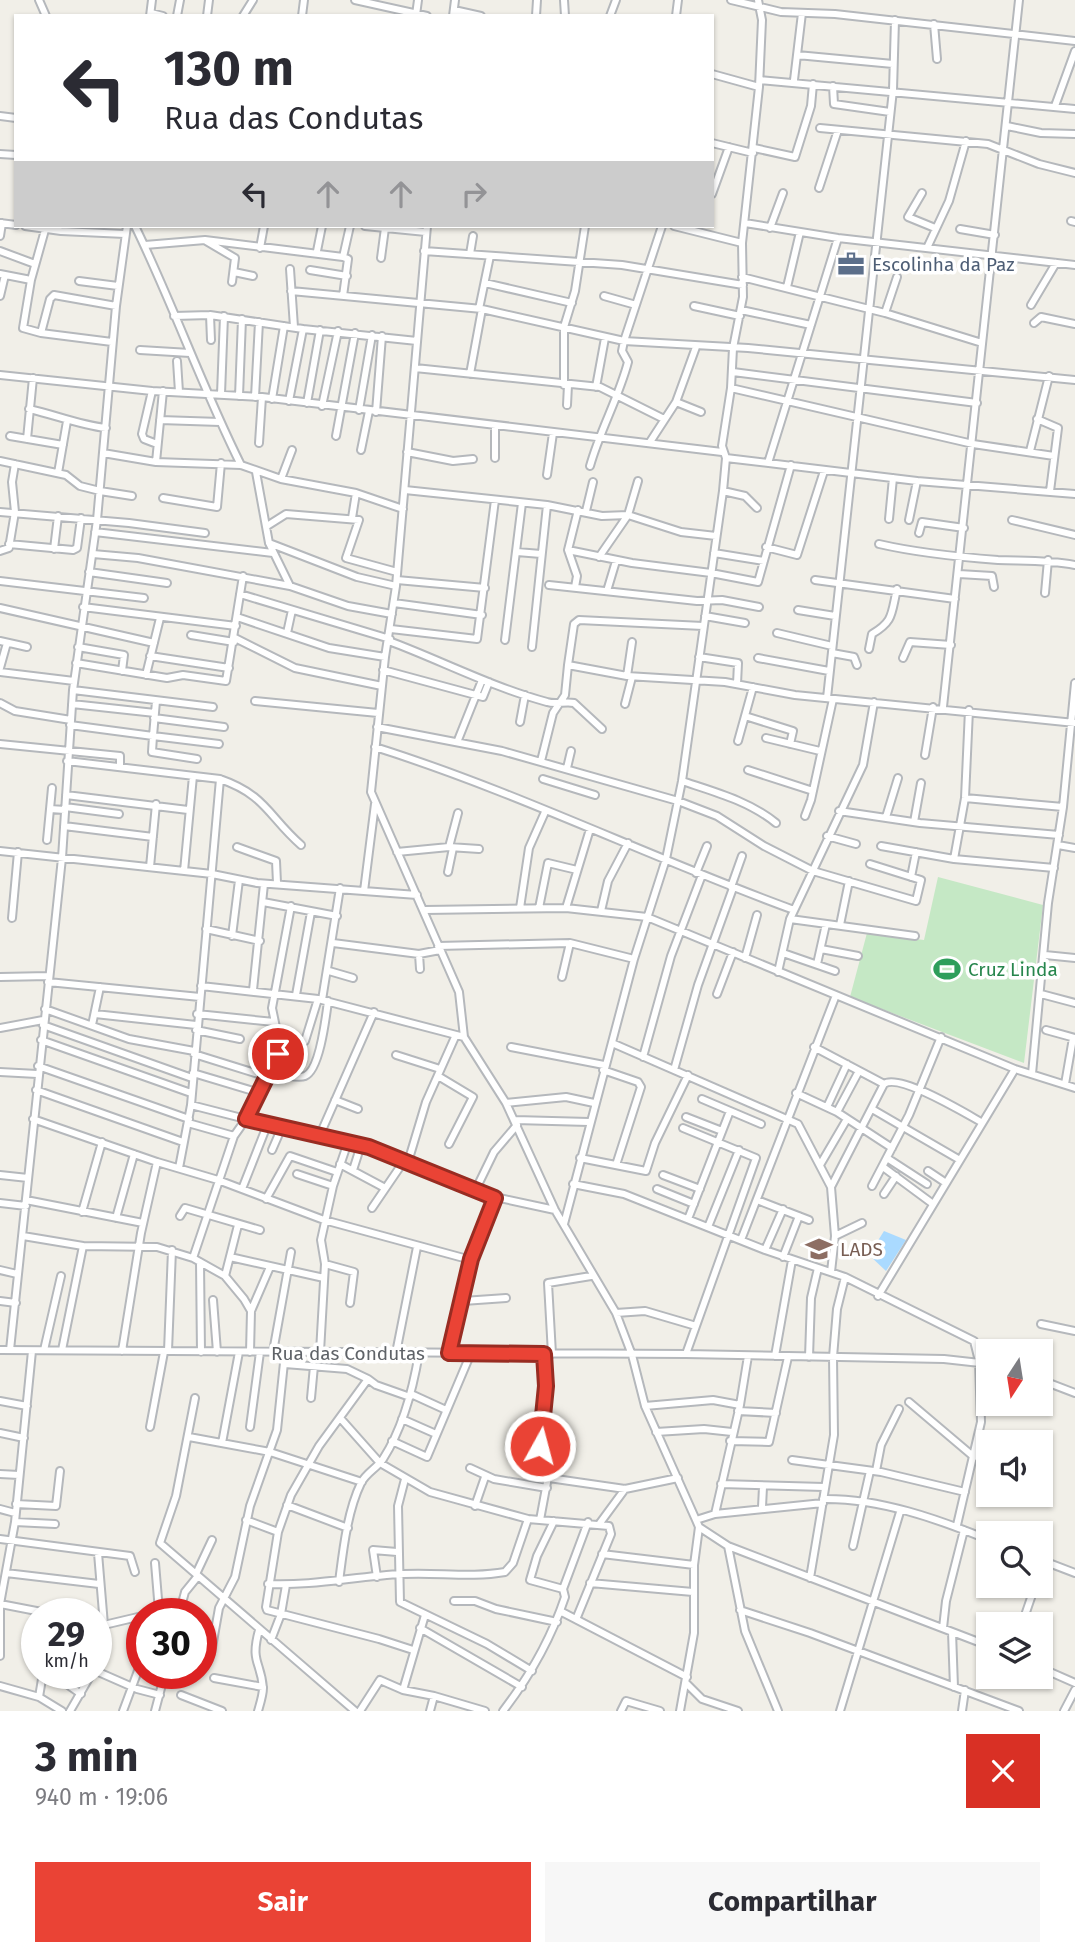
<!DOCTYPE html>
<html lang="pt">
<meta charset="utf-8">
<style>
body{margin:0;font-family:"Fira Sans",sans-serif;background:#f7f7f7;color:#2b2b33;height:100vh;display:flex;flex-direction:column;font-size:26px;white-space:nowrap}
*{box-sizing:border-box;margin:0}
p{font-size:23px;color:#7c7c81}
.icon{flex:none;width:38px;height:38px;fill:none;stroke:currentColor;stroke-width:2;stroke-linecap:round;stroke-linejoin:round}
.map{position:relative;height:1711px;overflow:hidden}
.panel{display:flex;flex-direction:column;background:#fff;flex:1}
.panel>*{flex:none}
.banner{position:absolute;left:14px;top:14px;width:700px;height:214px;border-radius:0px;box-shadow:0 2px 5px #0004;background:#fff;color:#2b2b33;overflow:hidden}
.needle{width:46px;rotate:192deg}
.controls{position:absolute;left:976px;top:1339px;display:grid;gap:14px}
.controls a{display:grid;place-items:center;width:77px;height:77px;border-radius:0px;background:#fff;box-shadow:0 2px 5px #0004;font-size:35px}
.speed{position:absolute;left:21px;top:1598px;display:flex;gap:14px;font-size:35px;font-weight:700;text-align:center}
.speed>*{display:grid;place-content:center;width:91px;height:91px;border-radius:50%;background:#fff;box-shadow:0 2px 5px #0004;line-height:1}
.speed small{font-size:18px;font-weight:400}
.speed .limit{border:10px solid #d22;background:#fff;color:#111}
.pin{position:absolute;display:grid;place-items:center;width:60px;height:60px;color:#fff;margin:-30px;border:4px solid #fff;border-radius:50%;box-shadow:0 2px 7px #0007}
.me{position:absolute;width:77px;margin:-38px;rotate:7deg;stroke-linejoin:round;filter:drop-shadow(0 0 5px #0008)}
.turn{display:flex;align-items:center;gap:24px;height:147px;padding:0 35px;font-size:32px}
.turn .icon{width:91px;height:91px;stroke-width:2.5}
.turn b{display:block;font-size:49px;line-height:60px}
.lanes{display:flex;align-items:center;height:66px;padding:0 35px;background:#0003;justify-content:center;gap:35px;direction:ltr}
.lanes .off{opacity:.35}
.round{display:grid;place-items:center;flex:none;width:74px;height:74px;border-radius:0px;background:#f7f7f7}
.overview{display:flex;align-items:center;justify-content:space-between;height:119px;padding:0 35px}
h1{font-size:42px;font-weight:700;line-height:52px}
.primary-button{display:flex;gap:14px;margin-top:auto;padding:14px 35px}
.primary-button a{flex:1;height:80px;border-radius:0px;background:#ea4335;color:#fff;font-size:28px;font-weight:700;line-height:80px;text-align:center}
.primary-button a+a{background:#f7f7f7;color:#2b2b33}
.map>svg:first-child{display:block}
.green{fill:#c5e8c5}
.water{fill:#aadaff}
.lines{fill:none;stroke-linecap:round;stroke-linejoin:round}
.minor-casing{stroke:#b5b8bc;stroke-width:10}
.minor{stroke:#fff;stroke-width:6}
.route-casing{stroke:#982c22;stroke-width:18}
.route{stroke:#ea4335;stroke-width:12}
.labels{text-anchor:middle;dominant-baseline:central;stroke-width:7;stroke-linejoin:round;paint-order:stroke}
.service-label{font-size:19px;fill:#4e5e75;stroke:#fff;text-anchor:start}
.leisure-label{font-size:19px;fill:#27864d;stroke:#fff;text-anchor:start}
.education-label{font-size:19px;fill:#785e54;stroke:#fff;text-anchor:start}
.street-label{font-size:19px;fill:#5f6368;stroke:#fff}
</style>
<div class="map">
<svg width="1075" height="1711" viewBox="0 0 1075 1711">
<rect width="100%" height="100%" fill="#f1efe8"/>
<!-- green -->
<path class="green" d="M938 877 1043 905 1024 1063 850 997 867 933 924 940Z"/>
<!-- water -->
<path class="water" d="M884 1231 906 1240 886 1271 869 1255Z"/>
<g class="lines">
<defs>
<path id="minor" d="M39 0 46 16
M355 0 427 16
M564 0 565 16
M731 0 781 12 835 14 1075 41
M454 10 481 16
M151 13 163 16
M416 15 418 0
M150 16 152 0
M177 16 180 0
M207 16 209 0
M243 16 253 0
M302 16 304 0
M453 16 455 0
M536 16 537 0
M610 16 616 0
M676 16 678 0
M934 24 937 59
M797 55 893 64
M712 74 759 87
M760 80 1075 109
M794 80 802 13
M833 86 834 104 890 112
M1055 106 1075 51
M0 116 16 118
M1007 126 1041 133 1075 134
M820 128 988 144 1039 164 1075 173
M712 143 753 153
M754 148 795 157 811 106 813 84
M0 154 16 155
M819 188 838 130
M922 193 908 217 935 228
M712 194 729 147
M1071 221 1075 222
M0 223 16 225
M745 223 838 238 1075 265
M25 226 61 231 125 234
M135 226C173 304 202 387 241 465
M365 226 426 232
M427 226 396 586 385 657 371 792 459 992 464 1037 506 1103 555 1210 616 1313 632 1355 645 1406 696 1520 699 1527 728 1546 989 1646
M674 226 742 243
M770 228 783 193
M960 229 995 235
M45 230 31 280 23 328 41 333 112 342
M0 236 2 223
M206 241 235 258 232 282
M145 245 205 240 343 257
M260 248 264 226
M927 248 949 201 966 141
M0 251 35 264
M317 251 322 226
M424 251 622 265 743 285
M470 254 473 236
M381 258 385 228
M290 269 294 327
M310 270 347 276
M234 272 253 276
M0 274 31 280
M742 277 885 313 982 343
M79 281 118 286
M485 283 572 303
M787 287 800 232
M291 291 482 309 624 341 748 348 1075 380
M0 296 5 275
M343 296 348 259 343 257 350 226
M604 296 636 305
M1031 305 1056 263
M694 306 740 316
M479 309 490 256
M741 310 811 325
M885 313 897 277
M210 315 211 340
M174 316 210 315 303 329 417 341
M1034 323 1041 317 1075 324
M41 333 50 299 54 295 116 306
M140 350 190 353
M177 361 179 392
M415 368 600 387 664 419
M733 372 977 403
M470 374 482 309
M0 375 152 391 262 397 722 452
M564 385V327L575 291 585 226
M596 387 605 338
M731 388 973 444 1054 456
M152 391 142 434 144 439 157 444
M221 394 224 316
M239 396 242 319
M255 397 259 322
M272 399 284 326
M289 401 303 329
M676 402 701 412
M307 403 320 330
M567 405 568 385
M322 406 338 331
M29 409C56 415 79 425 106 428
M359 410 372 335
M376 412 382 336
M1037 419 1058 428 1050 491
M160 420 220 422
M10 436 63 445
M336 436 355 333
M27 439 33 378
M650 442 676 402 696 347
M259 443 262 397
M361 450 369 411
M1030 451 1049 376
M407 452 453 461 473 459
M103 453 156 462 241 465 281 479 356 493 403 509
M495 458V426
M726 458 917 481 1075 494
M0 461 66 475 80 486 100 491 132 496
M156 462 163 391
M768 463 838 238
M590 466C600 430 619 397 628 362L622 351 624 341 662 226
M256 472 269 543 290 586 348 606 392 614
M58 473 67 421
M547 475 553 433
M281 479 292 450
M405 490 547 505 602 516 628 515 681 532 716 536
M723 491 745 496 757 508
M163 498 217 507 221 463
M578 510 568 550 632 563 711 573 758 582 791 465
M586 511 593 482
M0 512 129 523 205 533
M352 518 356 493
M889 519 893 478
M909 520 917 481
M1012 520 1075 535
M267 526 286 514 359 520 346 558 397 572
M95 532 273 553
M919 533 922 522 964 528
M269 543 357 577 396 586
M9 544 73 550 77 548 81 518
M879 544C918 553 958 557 998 560 1025 561 1049 560 1075 565
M766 547 797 555 824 471
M54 549 58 516
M568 550 577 576 575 587
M0 551 9 548 15 512 12 482 15 464
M517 552 541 554
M714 553 764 561
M93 554 138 558 290 586
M599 557 628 515 638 481
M89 572 167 583
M959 574 992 576 994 587
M397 580 485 588
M815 580 955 599
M0 581 144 598
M549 585 697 601 722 600 759 607
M607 591 616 561
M1045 593 1048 560
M240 594 390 639
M394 603 482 615
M83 607 236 626
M0 608 154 643
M798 610 835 616
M705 616 745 623
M237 617 329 648 385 657
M703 626 579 620 574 624 568 665 627 676 725 682 795 695 1075 723
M391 629 477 639 495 500
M287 633 292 610
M777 633 832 646
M191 635 234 642
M235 638 295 668 382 686
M505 640 522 503
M0 641 27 647
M389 641C442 661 492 687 547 702 556 705 565 701 574 703L602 729
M78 647 124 655 122 671
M532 647 547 505
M869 649 872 634C894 621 891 614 897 589
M832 653 854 657 857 665
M150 656 229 668
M699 657 738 663 737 684
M758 658 829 671
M903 658 910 642 951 645
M76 663 167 678 183 675 226 681 243 576
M0 668 7 643
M383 670 483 697 489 682
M0 672 74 681
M146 675 160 618
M627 676 632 642
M73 690 213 707
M827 698 893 90 895 20
M255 701 378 713
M0 703 15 711 71 720
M72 704 155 713
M625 704 632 677
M943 707 1019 0
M745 716 793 731 790 744
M154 718 224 727
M520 722 525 695
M70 725 153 736 156 701
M377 727 502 751 678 801 717 816 764 846 813 871 916 901 921 880 870 864
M766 738 820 751
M458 740 482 680
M738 741 753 687
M0 744 120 756V767
M375 747C518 792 653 859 794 910
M925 755 933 707
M197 759 152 752 153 736 219 744
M67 761 220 779C266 795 268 816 301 845
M541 761 553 713 565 695 568 665
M567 768 571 751
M748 770 813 791
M543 779 595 795
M682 781C715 792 749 801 776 823
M66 795 188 810
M965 798 1063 807
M65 807 119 814
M50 809 52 788
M839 811 920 823 1059 835
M805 816 811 800 833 699
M886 817 898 778
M914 822 921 783
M64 826 153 837
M827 836 856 844
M47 840 50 809 65 810
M1058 845 1075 848
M881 846 954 859 1054 868
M237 847 276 861 277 883
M449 847 458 813
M0 851 212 874 257 883 417 895
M397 852 449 847 479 849
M954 859 965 798 969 710
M150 867 156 804
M184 871 193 776
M448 872 453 848
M696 873 707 846
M911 877 916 852
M731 887 742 856
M364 891 375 804
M263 902 337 916
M520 908 529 848 545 812
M539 908 548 863 577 870
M566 908 590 829
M425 910 566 908 647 917 1015 1069 1075 1088
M601 911 608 881 628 843
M12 918 18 852
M790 919 915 936
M840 925 849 881
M206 929 260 941
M232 936 239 880
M333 943 419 954 440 950
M438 946 570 943 634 959
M821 949 858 956
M783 953 835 971
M419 954 420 969
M1045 955 1075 958
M745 958 757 915
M817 964 826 924
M329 971 353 978
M778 972 790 919 863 765 874 702
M0 977 49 976
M562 977 570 943
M48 982 200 997
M201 986 318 999 464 1037
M253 990 264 884
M717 994 733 952
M1041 994 1075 1003
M296 995 311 912
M322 1000 340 888
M45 1009 129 1039 194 1051
M95 1014 196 1025
M197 1014 274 1022
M43 1025 192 1078
M92 1025 100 987
M0 1028 43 1020
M196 1030 240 1039
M1046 1030 1075 1038
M41 1040 191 1093
M305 1041 318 999
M612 1043 798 1124 831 1187 835 1236 831 1272
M511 1047 604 1065
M814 1047 884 1084C899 1073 965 1113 981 1122
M194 1054 268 1077
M396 1055 440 1069
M643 1057 671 956 702 875
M38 1066 189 1119
M603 1070 638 1082 641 1087 616 1165
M674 1070 698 985 733 888
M0 1072 37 1074
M272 1072C280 1074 297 1079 305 1076 320 1070 326 1016 328 1001
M193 1073 260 1093
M1032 1074 1048 903 1063 807 1075 683
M438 1076 473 1097 449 1144
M1065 1084 1073 1038
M36 1090 183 1142
M796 1093 837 1112 892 1148
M702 1099 761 1124
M335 1100 358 1109
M506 1103 566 1097 594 1103
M191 1105 304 1134 369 1147 495 1197 555 1210
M827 1107 847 1064
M872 1109 960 1160
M837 1112 859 1071
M686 1117 722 1131
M33 1119 157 1162 218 1180 324 1220 471 1260
M515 1120 589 1122
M188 1123 234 1136
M683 1128 756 1158 686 1354
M319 1137 374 1012
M272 1150 282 1127
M580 1158 646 1171 655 1143 688 1075
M887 1158 927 1184
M408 1162 426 1102 455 1037
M340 1164 385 1188
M820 1165 847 1119
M883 1167 933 1204
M179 1168 191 1105 220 779
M353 1170 361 1145
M928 1171 946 1183
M297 1174 333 1186
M0 1175 28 1178
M663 1175 700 1189
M573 1184 624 1194 765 1250 845 1277 974 1341 979 1361 981 1422 957 1525
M872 1186 909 1115 941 1037
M831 1187 884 1084
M242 1189 268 1123
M476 1189 494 1152 517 1125
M657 1189 694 1204
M884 1194 896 1176
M266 1199 290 1156 337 1172
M26 1200 143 1223
M757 1200 809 1220
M0 1203 26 1206
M372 1208 404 1161
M82 1212 102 1142
M180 1216 185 1208 260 1230
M116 1218 134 1154
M688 1219 730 1111
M564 1224 634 959 666 859 682 781 723 491 726 458 722 446 731 388 733 348 743 297 742 243 759 87 762 20 758 0
M708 1227 739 1150
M23 1236 83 1246 157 1247 193 1258 225 1276 244 1299 251 1311 250 1352
M835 1236 862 1223
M741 1240 836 995
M765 1250 783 1209
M230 1257 324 1278
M783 1257 799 1216
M193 1258 234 1136 246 1119 276 1060 278 1037 272 1008 291 906
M200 1262 201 1352
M325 1264 354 1272 350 1303
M0 1270 17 1274
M225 1276 238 1225
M878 1296 1015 1069
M213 1300 217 1352
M0 1301 16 1303
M463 1301 506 1298
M251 1311 270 1267
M616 1313 645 1311 696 1326
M1041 1324 1075 1331
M0 1350 686 1354 944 1359 989 1364
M10 1350 62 858 73 690 97 520 116 306 127 226
M44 1350 61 1276
M62 1350 83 1246
M122 1351 141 1233 157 1162
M168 1351 172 1250
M273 1352 291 1252
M320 1352 325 1264 321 1240 333 1186 348 1142
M396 1353 417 1247
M449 1353 471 1260 495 1197
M552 1354 548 1283 591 1276
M775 1356 792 1260
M809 1357 811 1298 818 1268
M285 1364 347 1369 368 1379
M1041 1380 1075 1393
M411 1394 446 1410
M410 1397 376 1385 368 1379 319 1446 291 1495 278 1532 266 1607 267 1610 379 1639 413 1650
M195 1398 176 1496 160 1543 355 1711
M311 1398 314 1366
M0 1401 27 1406
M909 1402 974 1457
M645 1406 713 1400 740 1405
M738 1411 776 1413
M341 1419 380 1463 430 1492 528 1519 609 1526 611 1534 577 1617
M402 1419 436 1434
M150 1427 164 1352
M250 1427 260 1352
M656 1432 704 1429 732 1432
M0 1433 24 1438
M189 1437 270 1452 362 1482
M518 1438 553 1450 540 1520
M392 1441 427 1457 471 1353
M730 1441 769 1442 788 1357
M222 1443 239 1352
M540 1446 546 1386 544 1354
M792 1460 881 1472 965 1492
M470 1468 494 1479 547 1488
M876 1471 881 1445 899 1409
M0 1474 19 1475
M549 1478 625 1489 678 1478
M405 1479 398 1506 400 1602 487 1644 532 1671
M721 1484 824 1487
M823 1499C879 1498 938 1519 989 1540
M16 1504 56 1506 60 1471
M287 1505 348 1528
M475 1506 485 1477
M762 1507 763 1487
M0 1509 15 1513
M715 1514 740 1405 748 1356
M246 1520 278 1532
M696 1520 715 1514 823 1503
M554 1521 537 1556 530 1580 563 1589
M15 1522 55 1524
M600 1523 625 1489
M0 1539 130 1556 135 1572
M728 1546 745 1631 778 1711
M853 1546 870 1471
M602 1554 694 1565
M1041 1560 1075 1573
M155 1563 159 1611
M6 1573 99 1584
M196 1574 212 1540
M377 1577 373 1550 397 1552
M810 1578 834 1435 833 1357 837 1309 845 1277
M339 1582C343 1551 347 1512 361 1483 366 1473 377 1468 383 1459 403 1428 413 1389 419 1353
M590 1583 693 1592
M268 1584C314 1586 357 1576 403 1574 437 1572 471 1578 505 1572L513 1563 528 1519
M454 1601H475L496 1609 557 1622
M0 1604 52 1614
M740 1610 810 1633 1019 1711
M560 1611 687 1677
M151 1614 181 1606
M179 1614 185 1592 198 1576
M96 1624 104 1625 142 1616
M1022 1624 1035 1586
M420 1628 522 1687
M943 1628 946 1601 964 1530
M952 1632 954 1687
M271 1640 281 1614 286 1585
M201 1655 211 1653 219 1608 235 1577 250 1506 277 1430 285 1353
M0 1656V1604L15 1522 32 1351
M96 1664 104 1625 98 1553
M1041 1668 1075 1683
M96 1671 137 1689 160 1695
M51 1673 81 1694
M214 1678 263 1687
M686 1683 702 1699 738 1711
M0 1686 39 1697 62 1711
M403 1690 434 1696 430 1711
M181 1695 222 1711
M434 1696 485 1711
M39 1697 43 1673
M70 1711 92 1673
M123 1711 142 1660
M155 1711 165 1673
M258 1711C260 1704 263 1695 263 1688 261 1661 250 1663 259 1630
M360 1711 380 1680 403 1690 425 1615
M503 1711C530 1676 551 1639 565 1597L563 1589 588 1522
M621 1711 626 1701 660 1711
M680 1711 694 1633V1565L699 1527
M840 1711 900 1512
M962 1711 965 1690
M1064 1711 1075 1690"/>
</defs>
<!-- minor casing -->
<use href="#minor" class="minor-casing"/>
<!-- minor -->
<use href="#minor" class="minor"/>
</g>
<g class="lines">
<defs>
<path id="route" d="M278 1054 246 1119 369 1147 495 1198 471 1259 449 1353 544 1354 546 1386 540 1446"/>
</defs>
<!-- route casing -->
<use href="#route" class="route-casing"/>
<!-- route -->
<use href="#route" class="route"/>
</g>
<!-- icons -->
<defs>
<symbol id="office-bare" viewBox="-9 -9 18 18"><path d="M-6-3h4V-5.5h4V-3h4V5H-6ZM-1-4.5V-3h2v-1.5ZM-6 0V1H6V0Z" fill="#5c6f8a" stroke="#fff" stroke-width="2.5" paint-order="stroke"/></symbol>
<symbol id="stadium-bare" viewBox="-9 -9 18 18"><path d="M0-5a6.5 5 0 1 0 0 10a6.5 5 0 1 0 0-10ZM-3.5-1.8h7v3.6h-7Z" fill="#2e9e5b" stroke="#fff" stroke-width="2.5" paint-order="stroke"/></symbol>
<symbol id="university-bare" viewBox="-9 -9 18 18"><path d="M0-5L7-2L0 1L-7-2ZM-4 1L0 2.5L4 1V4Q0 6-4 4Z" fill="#8d6e63" stroke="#fff" stroke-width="2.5" paint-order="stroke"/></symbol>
</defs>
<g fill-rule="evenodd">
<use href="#office-bare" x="832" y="245" width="38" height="38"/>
<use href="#stadium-bare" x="928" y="950" width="38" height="38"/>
<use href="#university-bare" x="800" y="1230" width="38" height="38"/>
</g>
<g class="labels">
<!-- service labels -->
<g class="service-label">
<text x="872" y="264">Escolinha da Paz</text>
</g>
<!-- leisure labels -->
<g class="leisure-label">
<text x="968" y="969">Cruz Linda</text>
</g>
<!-- education labels -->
<g class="education-label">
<text x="840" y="1249">LADS</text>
</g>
<!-- street labels -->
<g class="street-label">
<text x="348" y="1353">Rua das Condutas</text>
</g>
</g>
</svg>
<div class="controls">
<a><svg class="needle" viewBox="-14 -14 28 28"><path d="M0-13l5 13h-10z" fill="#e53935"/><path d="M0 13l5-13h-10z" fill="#7c7c81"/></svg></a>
<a><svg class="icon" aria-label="sound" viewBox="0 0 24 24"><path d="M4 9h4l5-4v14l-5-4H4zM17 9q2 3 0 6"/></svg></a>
<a><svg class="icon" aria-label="search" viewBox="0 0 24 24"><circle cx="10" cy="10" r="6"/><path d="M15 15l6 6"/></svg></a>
<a><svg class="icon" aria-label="layers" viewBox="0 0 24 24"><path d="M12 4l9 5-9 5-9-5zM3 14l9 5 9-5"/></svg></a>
</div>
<div class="speed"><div>29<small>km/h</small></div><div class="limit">30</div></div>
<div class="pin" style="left:278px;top:1054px;background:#d93025"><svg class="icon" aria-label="arrive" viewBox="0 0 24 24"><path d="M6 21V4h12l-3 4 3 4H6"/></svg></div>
<svg class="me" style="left:540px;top:1446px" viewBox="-20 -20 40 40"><circle r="17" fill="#ea4335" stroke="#fff" stroke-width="3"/><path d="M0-11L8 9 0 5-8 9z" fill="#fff"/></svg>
<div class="banner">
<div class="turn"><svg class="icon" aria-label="left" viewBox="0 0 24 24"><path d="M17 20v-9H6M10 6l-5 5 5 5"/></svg><div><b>130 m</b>Rua das Condutas</div></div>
<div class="lanes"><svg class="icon" aria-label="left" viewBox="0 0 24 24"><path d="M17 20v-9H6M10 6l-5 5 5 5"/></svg><svg class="icon off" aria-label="ahead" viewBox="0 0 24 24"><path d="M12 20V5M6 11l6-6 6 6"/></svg><svg class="icon off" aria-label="ahead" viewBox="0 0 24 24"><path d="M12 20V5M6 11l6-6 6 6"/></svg><svg class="icon off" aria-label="right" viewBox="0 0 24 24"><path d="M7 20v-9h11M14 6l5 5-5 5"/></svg></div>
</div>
</div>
<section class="panel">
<div class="overview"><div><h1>3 min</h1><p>940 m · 19:06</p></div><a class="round" style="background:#d93025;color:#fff"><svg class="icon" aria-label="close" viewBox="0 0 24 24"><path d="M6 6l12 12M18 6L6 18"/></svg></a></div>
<div class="primary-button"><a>Sair</a><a>Compartilhar</a></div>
</section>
